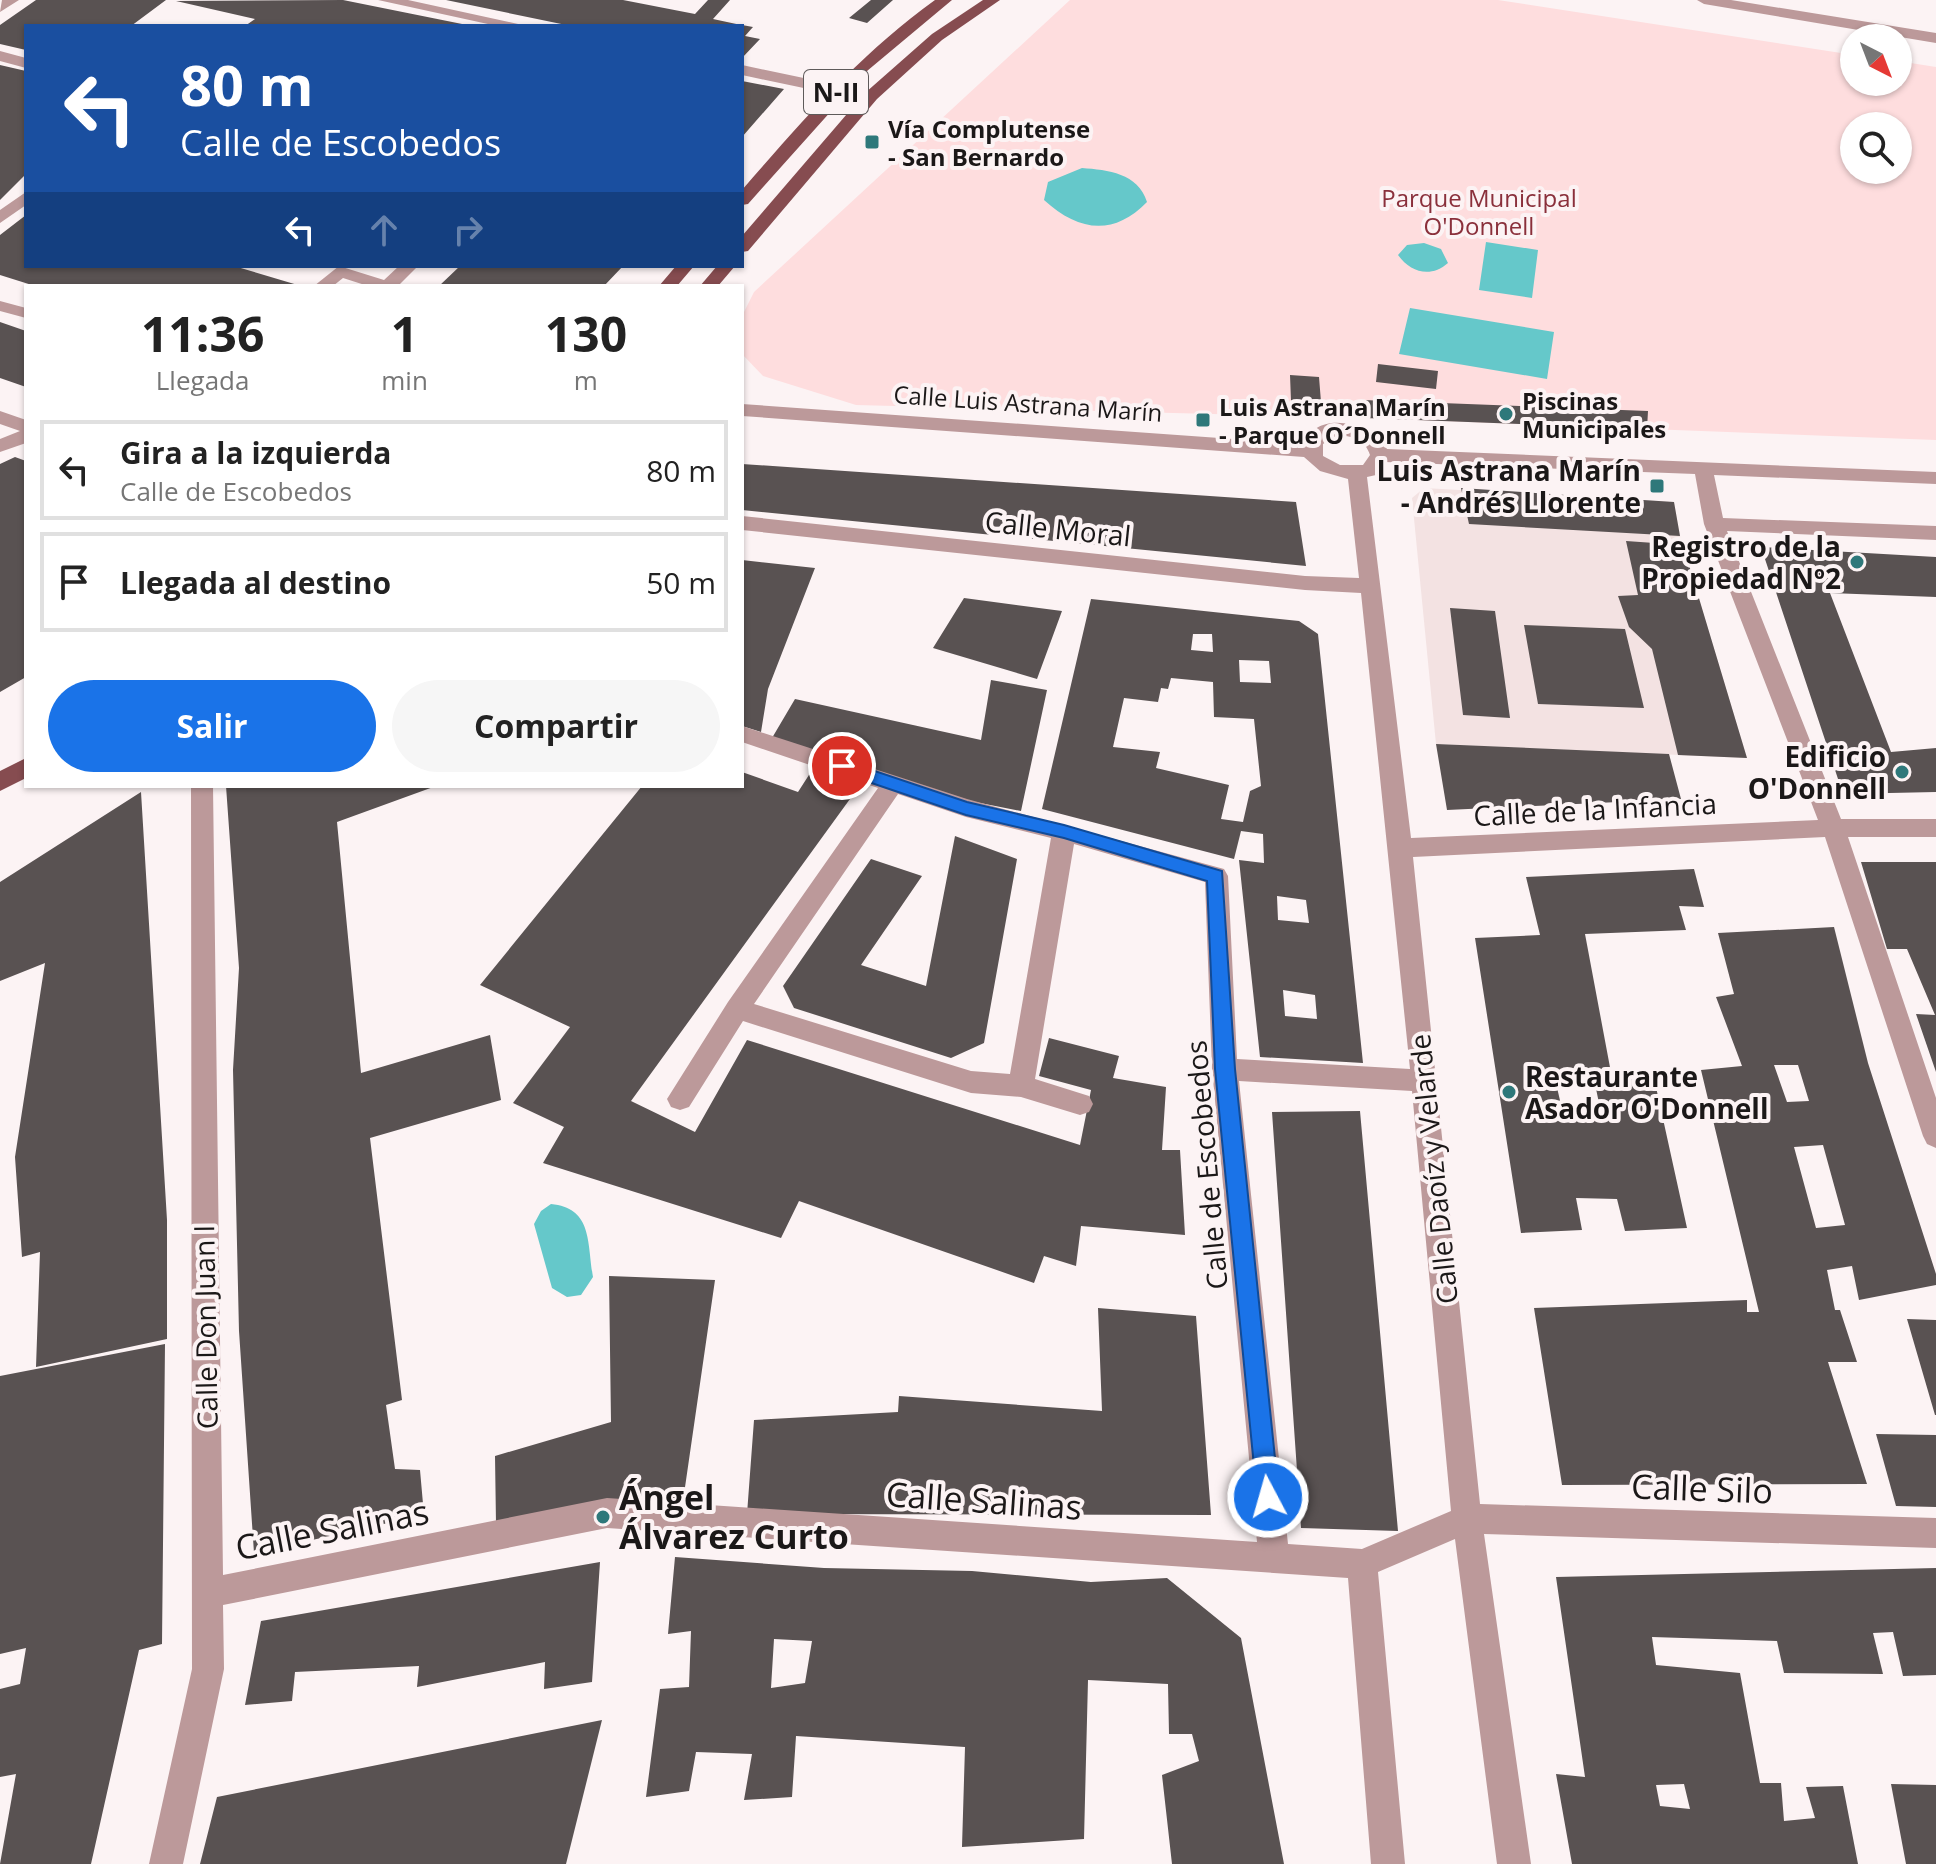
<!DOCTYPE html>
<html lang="es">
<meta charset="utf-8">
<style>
body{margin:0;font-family:"Open Sans",sans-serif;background:#f6f6f6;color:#222;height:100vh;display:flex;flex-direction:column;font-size:30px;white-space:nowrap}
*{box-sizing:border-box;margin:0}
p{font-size:26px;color:#767676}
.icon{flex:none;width:44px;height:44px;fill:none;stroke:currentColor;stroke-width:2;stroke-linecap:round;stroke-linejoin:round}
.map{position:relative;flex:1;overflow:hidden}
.details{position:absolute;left:24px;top:284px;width:720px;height:504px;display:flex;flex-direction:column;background:#fff;border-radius:0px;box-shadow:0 2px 6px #0004}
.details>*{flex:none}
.banner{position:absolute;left:24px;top:24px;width:720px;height:244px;border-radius:0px;box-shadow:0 2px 6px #0004;background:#1a4fa0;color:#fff;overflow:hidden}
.needle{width:52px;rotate:138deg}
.tools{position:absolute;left:1840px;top:24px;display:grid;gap:16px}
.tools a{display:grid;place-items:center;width:72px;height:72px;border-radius:50%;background:#fff;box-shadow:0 2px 6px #0004;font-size:40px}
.pin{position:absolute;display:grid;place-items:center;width:68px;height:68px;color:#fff;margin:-34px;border:4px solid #fff;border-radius:50%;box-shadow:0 2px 8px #0007}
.me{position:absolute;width:88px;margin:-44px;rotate:354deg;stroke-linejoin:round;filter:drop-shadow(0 0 6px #0008)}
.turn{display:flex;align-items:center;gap:28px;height:168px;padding:0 24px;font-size:36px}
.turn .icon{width:104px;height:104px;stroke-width:2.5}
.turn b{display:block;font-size:56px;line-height:68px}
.lanes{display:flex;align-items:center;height:76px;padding:0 24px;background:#0003;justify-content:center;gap:40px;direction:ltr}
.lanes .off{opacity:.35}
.eta{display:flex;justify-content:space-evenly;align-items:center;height:136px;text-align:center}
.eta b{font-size:48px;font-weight:700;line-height:56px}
.action{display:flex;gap:16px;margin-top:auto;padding:16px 24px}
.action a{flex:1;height:92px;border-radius:48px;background:#1a73e8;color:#fff;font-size:32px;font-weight:700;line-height:92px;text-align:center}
.action a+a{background:#f6f6f6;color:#222}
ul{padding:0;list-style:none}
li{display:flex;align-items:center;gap:24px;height:100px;margin:0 16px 12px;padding:0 8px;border:4px solid #e0e0e0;border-radius:0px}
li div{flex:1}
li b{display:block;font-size:30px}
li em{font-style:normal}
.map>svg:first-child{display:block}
.built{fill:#f3e2e2}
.green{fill:#feddde;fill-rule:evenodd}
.water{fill:#65c8ca}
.building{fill:#595252;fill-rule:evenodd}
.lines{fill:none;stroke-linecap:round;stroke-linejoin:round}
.minor{fill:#bc999a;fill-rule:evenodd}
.major{fill:#864c50;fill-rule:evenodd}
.route{fill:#1a73e8;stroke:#114b97;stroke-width:2}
.poi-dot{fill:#2e787a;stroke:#fcf3f4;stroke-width:3}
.labels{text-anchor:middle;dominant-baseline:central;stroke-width:8;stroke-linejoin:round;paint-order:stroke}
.far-poi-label{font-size:24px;font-weight:bold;fill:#1b1818;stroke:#fcf3f4;text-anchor:start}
.far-park-label{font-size:24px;fill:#8a303b;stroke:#fcf3f4}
.far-street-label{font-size:24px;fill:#1b1818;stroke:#fcf3f4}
.shield{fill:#fcf3f4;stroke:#5e5a5a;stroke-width:2}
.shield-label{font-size:26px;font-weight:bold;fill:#1b1818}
.poi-label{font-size:28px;font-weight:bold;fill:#1b1818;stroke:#fcf3f4;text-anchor:end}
.street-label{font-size:28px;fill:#1b1818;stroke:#fcf3f4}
.near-street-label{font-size:34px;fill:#1b1818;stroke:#fcf3f4}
.near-poi-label{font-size:34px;font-weight:bold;fill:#1b1818;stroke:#fcf3f4;text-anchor:start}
</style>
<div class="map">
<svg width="1936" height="1864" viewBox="0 0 1936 1864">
<rect width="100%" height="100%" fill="#fcf3f4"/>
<!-- built -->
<path class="built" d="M1424 488 1674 502 1680 536 1747 758 1436 744 1412 498Z"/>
<!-- green -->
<path class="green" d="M1070 0H1498L1854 55V82H1898V61L1936 67V440L1365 418 856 405 763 376 742 354V316L754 292ZM1854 126H1898V170H1854Z"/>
<!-- water -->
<path class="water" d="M1082 168C1108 170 1138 173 1147 202 1113 237 1078 231 1044 200L1048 182Z
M1486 242 1538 250 1532 298 1479 290Z
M1424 243 1441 249 1448 263C1431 278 1411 273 1398 255L1407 245Z
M1410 308 1554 332 1547 379 1399 354Z
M551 1204C593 1208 587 1243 593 1277L581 1295 567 1297 552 1288 534 1224 541 1211Z"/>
<!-- building -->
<path class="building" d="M36 0H166L131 26H26V50L0 44V25Z
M343 0 472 26H245L255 19 176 1Z
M446 0H623L695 14 708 0H730L713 19 741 25 571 26Z
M871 0H893L867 23 849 18Z
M742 25 753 27 745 36 760 39 742 58Z
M0 65 26 71V174L0 200Z
M742 81 784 89 742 137Z
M26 215V266H234L301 286H35L0 275V235Z
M460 266H623L604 286H439Z
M0 322 26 331V387L0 378Z
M1378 364 1438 371 1436 389 1376 382Z
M1290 375 1319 377 1321 402 1291 401Z
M1363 400 1648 411 1647 429 1365 418Z
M15 457 26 461V677L0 692V464Z
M742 464 1296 502 1306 566 742 510Z
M1461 488 1674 502 1680 536 1469 524Z
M1626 541 1683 545 1747 758 1678 755 1652 649 1629 627 1618 596 1638 595Z
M1761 547 1936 557V597L1830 593 1891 752 1936 748V792L1843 794Z
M742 560 815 568 768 689 761 732 742 726Z
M964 598 1062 611 1037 679 933 648Z
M1091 599 1299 621 1318 634 1363 1063 1260 1057 1239 860 1264 863 1263 834 1241 831 1234 859 1042 809ZM1193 634H1212L1213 652 1191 650ZM1239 660 1269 661 1271 683 1240 682ZM1171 678 1213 682 1214 717 1254 719 1261 786 1250 791 1243 822 1221 819 1229 785 1156 768 1160 752 1113 747 1124 698 1158 702 1161 688 1168 689ZM1277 896 1306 900 1309 923 1278 920ZM1283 990 1315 995 1317 1019 1285 1016Z
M1450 608 1495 611 1510 718 1463 715Z
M1524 625 1625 629 1644 708 1538 704Z
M991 680 1047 690 1021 811 970 801 772 738 795 699 981 740Z
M1436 744 1669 754 1681 799 1447 810Z
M816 764 863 781 631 1101 695 1132 747 1040 1080 1145 1091 1090 1039 1076 1049 1038 1119 1056 1113 1078 1166 1087 1162 1150H1180L1185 1235 1081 1226 1076 1266 1044 1256 1034 1283 799 1201 781 1238 543 1163 564 1127 513 1103 570 1027 480 985 642 786H742V772L798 792Z
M226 786H436L337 822 361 1073 490 1035 501 1100 370 1138 402 1400 386 1405 395 1469 420 1470 424 1515 254 1553 239 1331 233 1070 239 968Z
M141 792 167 1220V1339L36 1367 40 1252 22 1257 15 1157 45 963 0 981V882Z
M955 836 1017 859 984 1043 951 1058 794 1008 783 986 871 859 922 876 861 965 926 986Z
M1861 862H1936V1072L1916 1014 1935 1015 1907 949H1887Z
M1694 869 1704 907 1679 906 1686 930 1585 934 1612 1078H1654L1687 1228 1625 1231 1617 1199 1576 1198 1582 1230 1521 1233 1475 938 1540 935 1526 877ZM1555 1079H1594L1600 1108 1562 1109Z
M1834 927 1868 1063 1936 1274V1285L1859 1300 1852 1266 1827 1270 1835 1310H1840L1857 1362H1828L1867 1484 1562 1485 1534 1308 1747 1300V1312H1759L1701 1070 1742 1066 1716 997 1734 994 1718 933ZM1774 1065H1798L1809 1101 1787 1102ZM1823 1145 1845 1225 1816 1228 1794 1147Z
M1360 1111 1398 1531 1301 1528 1272 1112Z
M609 1276 715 1280 683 1501 613 1503 496 1524 495 1456 611 1422Z
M1098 1308 1196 1316 1211 1515 747 1514 754 1420 898 1412 899 1396 1102 1411Z
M1907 1319 1936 1320V1415H1935Z
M165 1344 162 1644 139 1650 91 1864H0L16 1774 0 1777V1689L20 1684 26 1648 0 1654V1376Z
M1876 1434 1936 1435V1507L1896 1506Z
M675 1557 824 1568 972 1571 1091 1582 1167 1578 1241 1638 1284 1864H1172L1162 1775 1199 1761 1192 1734H1169L1168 1684 1088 1680 1084 1839 962 1847 965 1747 796 1736 792 1797 744 1800 752 1754 696 1752 689 1791 646 1797 660 1689 689 1687 691 1631 668 1634ZM774 1639 812 1641 805 1683 771 1688Z
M600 1562 592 1682 544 1689 545 1662 417 1687 419 1666 295 1672 292 1701 245 1705 261 1621Z
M1936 1568V1675L1903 1676 1893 1632 1873 1633 1883 1674 1784 1673 1777 1641 1652 1637 1656 1665 1740 1673 1760 1783H1781L1784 1821 1815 1818 1806 1787 1843 1786 1858 1864H1572L1556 1774 1585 1777 1556 1577ZM1684 1784 1690 1809 1660 1806 1656 1785Z
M602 1720 566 1864H200L217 1797Z
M1891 1784 1936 1785V1864H1906Z"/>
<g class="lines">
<!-- minor -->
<path class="minor" d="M19 0 0 12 2 0Z
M378 0H408L527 26H497Z
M1697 0H1731L1936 33V43L1704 4Z
M0 51 26 58V68L0 61Z
M742 65 837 85 845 90 837 95 742 75Z
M26 192V205L0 223V210Z
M339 266 384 280 399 266H418L398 286H368L343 278 333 286H314Z
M0 301 26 308V318L0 311Z
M742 404 1304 444C1317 408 1372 423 1387 449L1936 472V484L1714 475 1723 518 1936 526V540L1727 531 1841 819H1936V837H1848L1936 1098V1148L1927 1144 1923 1136 1825 837 1413 857 1480 1504 1936 1518V1548L1484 1534 1531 1864H1497L1455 1539 1378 1572 1405 1864H1371L1348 1578 607 1528 223 1605 224 1669 183 1864H149L192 1669 191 786H213L223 1575 607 1498 1257 1542 1212 1069 1205 882 1074 844 1035 1079 1089 1096 1093 1104 1089 1112 1080 1115 1021 1097 971 1093 743 1021 689 1107 680 1110 671 1107 667 1099 728 1002 878 788 742 742V726L967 799 1224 869 1228 876 1237 1059 1410 1069 1361 593 1305 590 742 530V516L1305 576 1359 578 1348 479 1320 471 1304 457 742 416ZM1336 436C1351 435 1365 439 1370 455L1363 465H1340L1323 456V444ZM1385 462 1695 474 1704 524 1818 820 1411 838 1367 477 1376 475ZM898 794 966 817 1051 838 1010 1074 971 1071 754 1004ZM1239 1081 1412 1091 1451 1511 1362 1549 1288 1544Z
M0 411 26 420V443L0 452V439L20 431 0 424Z"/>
<!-- major -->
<path class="major" d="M935 0H952L867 71 748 204 742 205V190C802 121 861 53 935 0Z
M983 0H1000L942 40 877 99 748 251 742 252V236L865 93 932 34Z
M676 266H694L677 286H659Z
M717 266H735L718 286H700Z
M26 758V778L0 791V771Z"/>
</g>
<!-- route -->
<path class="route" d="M842 760 967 802 1064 825 1222 871 1235 1069 1279 1497 1276 1505 1268 1509 1260 1505 1257 1497 1215 1069 1207 881 1064 838 966 815 836 771V762Z"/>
<!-- markers -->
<g class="poi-dot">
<rect x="864" y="134" width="16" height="16" rx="4"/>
<circle cx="1506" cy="414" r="8"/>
<rect x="1195" y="412" width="16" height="16" rx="4"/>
<rect x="1649" y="478" width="16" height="16" rx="4"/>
<circle cx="1857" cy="562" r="8"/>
<circle cx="1902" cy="772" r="8"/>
<circle cx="1509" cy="1092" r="8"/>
<circle cx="603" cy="1517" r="8"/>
</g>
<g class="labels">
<!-- far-poi labels -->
<g class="far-poi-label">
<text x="888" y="128">Vía Complutense<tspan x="888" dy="28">- San Bernardo</tspan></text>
<text x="1522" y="400">Piscinas<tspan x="1522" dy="28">Municipales</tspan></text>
<text x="1219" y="406">Luis Astrana Marín<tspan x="1219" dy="28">- Parque O´Donnell</tspan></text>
</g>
<!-- far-park labels -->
<g class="far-park-label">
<text x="1479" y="197">Parque Municipal<tspan x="1479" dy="28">O'Donnell</tspan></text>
</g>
<!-- far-street labels -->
<g class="far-street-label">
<text transform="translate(1028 403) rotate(4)">Calle Luis Astrana Marín</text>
</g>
<!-- shield labels -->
<rect class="shield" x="804" y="70" width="64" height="44" rx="6"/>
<g class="shield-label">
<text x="836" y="92">N-II</text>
</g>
<!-- poi labels -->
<g class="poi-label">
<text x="1641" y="470">Luis Astrana Marín<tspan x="1641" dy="32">- Andrés Llorente</tspan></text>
<text x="1841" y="546">Registro de la<tspan x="1841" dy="32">Propiedad Nº2</tspan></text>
<text x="1886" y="756">Edificio<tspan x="1886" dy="32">O'Donnell</tspan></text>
<text x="1525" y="1076" text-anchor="start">Restaurante<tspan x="1525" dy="32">Asador O'Donnell</tspan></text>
</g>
<!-- street labels -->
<g class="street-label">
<text transform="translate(1058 528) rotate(6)">Calle Moral</text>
<text transform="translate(1595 809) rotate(-3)">Calle de la Infancia</text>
<text transform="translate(1206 1165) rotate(-95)">Calle de Escobedos</text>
<text transform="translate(1433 1169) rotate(-96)">Calle Daoíz y Velarde</text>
<text transform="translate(205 1327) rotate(-91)">Calle Don Juan I</text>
</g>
<!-- near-street labels -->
<g class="near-street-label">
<text transform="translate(1702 1488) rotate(2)">Calle Silo</text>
<text transform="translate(984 1500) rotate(4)">Calle Salinas</text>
<text transform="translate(332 1529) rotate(-11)">Calle Salinas</text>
</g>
<!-- near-poi labels -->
<g class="near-poi-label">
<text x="619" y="1497">Ángel<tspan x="619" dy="39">Álvarez Curto</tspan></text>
</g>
</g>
</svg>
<div class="tools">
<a><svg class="needle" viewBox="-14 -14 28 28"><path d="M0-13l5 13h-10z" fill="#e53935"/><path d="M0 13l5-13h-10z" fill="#767676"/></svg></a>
<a><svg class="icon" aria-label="search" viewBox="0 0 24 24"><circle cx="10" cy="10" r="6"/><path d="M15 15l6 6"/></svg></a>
</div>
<div class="pin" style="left:842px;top:766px;background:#d93025"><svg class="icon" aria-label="arrive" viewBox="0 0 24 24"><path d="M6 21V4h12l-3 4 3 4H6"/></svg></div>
<svg class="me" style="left:1268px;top:1497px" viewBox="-20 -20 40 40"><circle r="17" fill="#1a73e8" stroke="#fff" stroke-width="3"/><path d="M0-11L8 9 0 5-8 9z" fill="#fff"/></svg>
<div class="banner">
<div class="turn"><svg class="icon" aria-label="left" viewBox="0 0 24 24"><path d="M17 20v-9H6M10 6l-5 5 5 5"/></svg><div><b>80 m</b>Calle de Escobedos</div></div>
<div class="lanes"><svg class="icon" aria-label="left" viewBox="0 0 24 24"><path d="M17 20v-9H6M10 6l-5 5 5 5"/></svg><svg class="icon off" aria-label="ahead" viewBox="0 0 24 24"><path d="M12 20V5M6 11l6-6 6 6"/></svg><svg class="icon off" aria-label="right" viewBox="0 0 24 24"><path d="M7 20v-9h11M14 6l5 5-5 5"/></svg></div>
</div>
<section class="details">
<div class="eta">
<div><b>11:36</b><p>Llegada</p></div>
<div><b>1</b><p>min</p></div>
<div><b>130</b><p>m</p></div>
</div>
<ul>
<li><svg class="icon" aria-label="left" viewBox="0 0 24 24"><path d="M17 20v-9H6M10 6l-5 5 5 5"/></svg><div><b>Gira a la izquierda</b><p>Calle de Escobedos</p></div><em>80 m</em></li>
<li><svg class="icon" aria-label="arrive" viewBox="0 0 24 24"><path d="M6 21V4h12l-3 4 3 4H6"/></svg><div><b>Llegada al destino</b></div><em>50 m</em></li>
</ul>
<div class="action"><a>Salir</a><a>Compartir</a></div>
</section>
</div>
